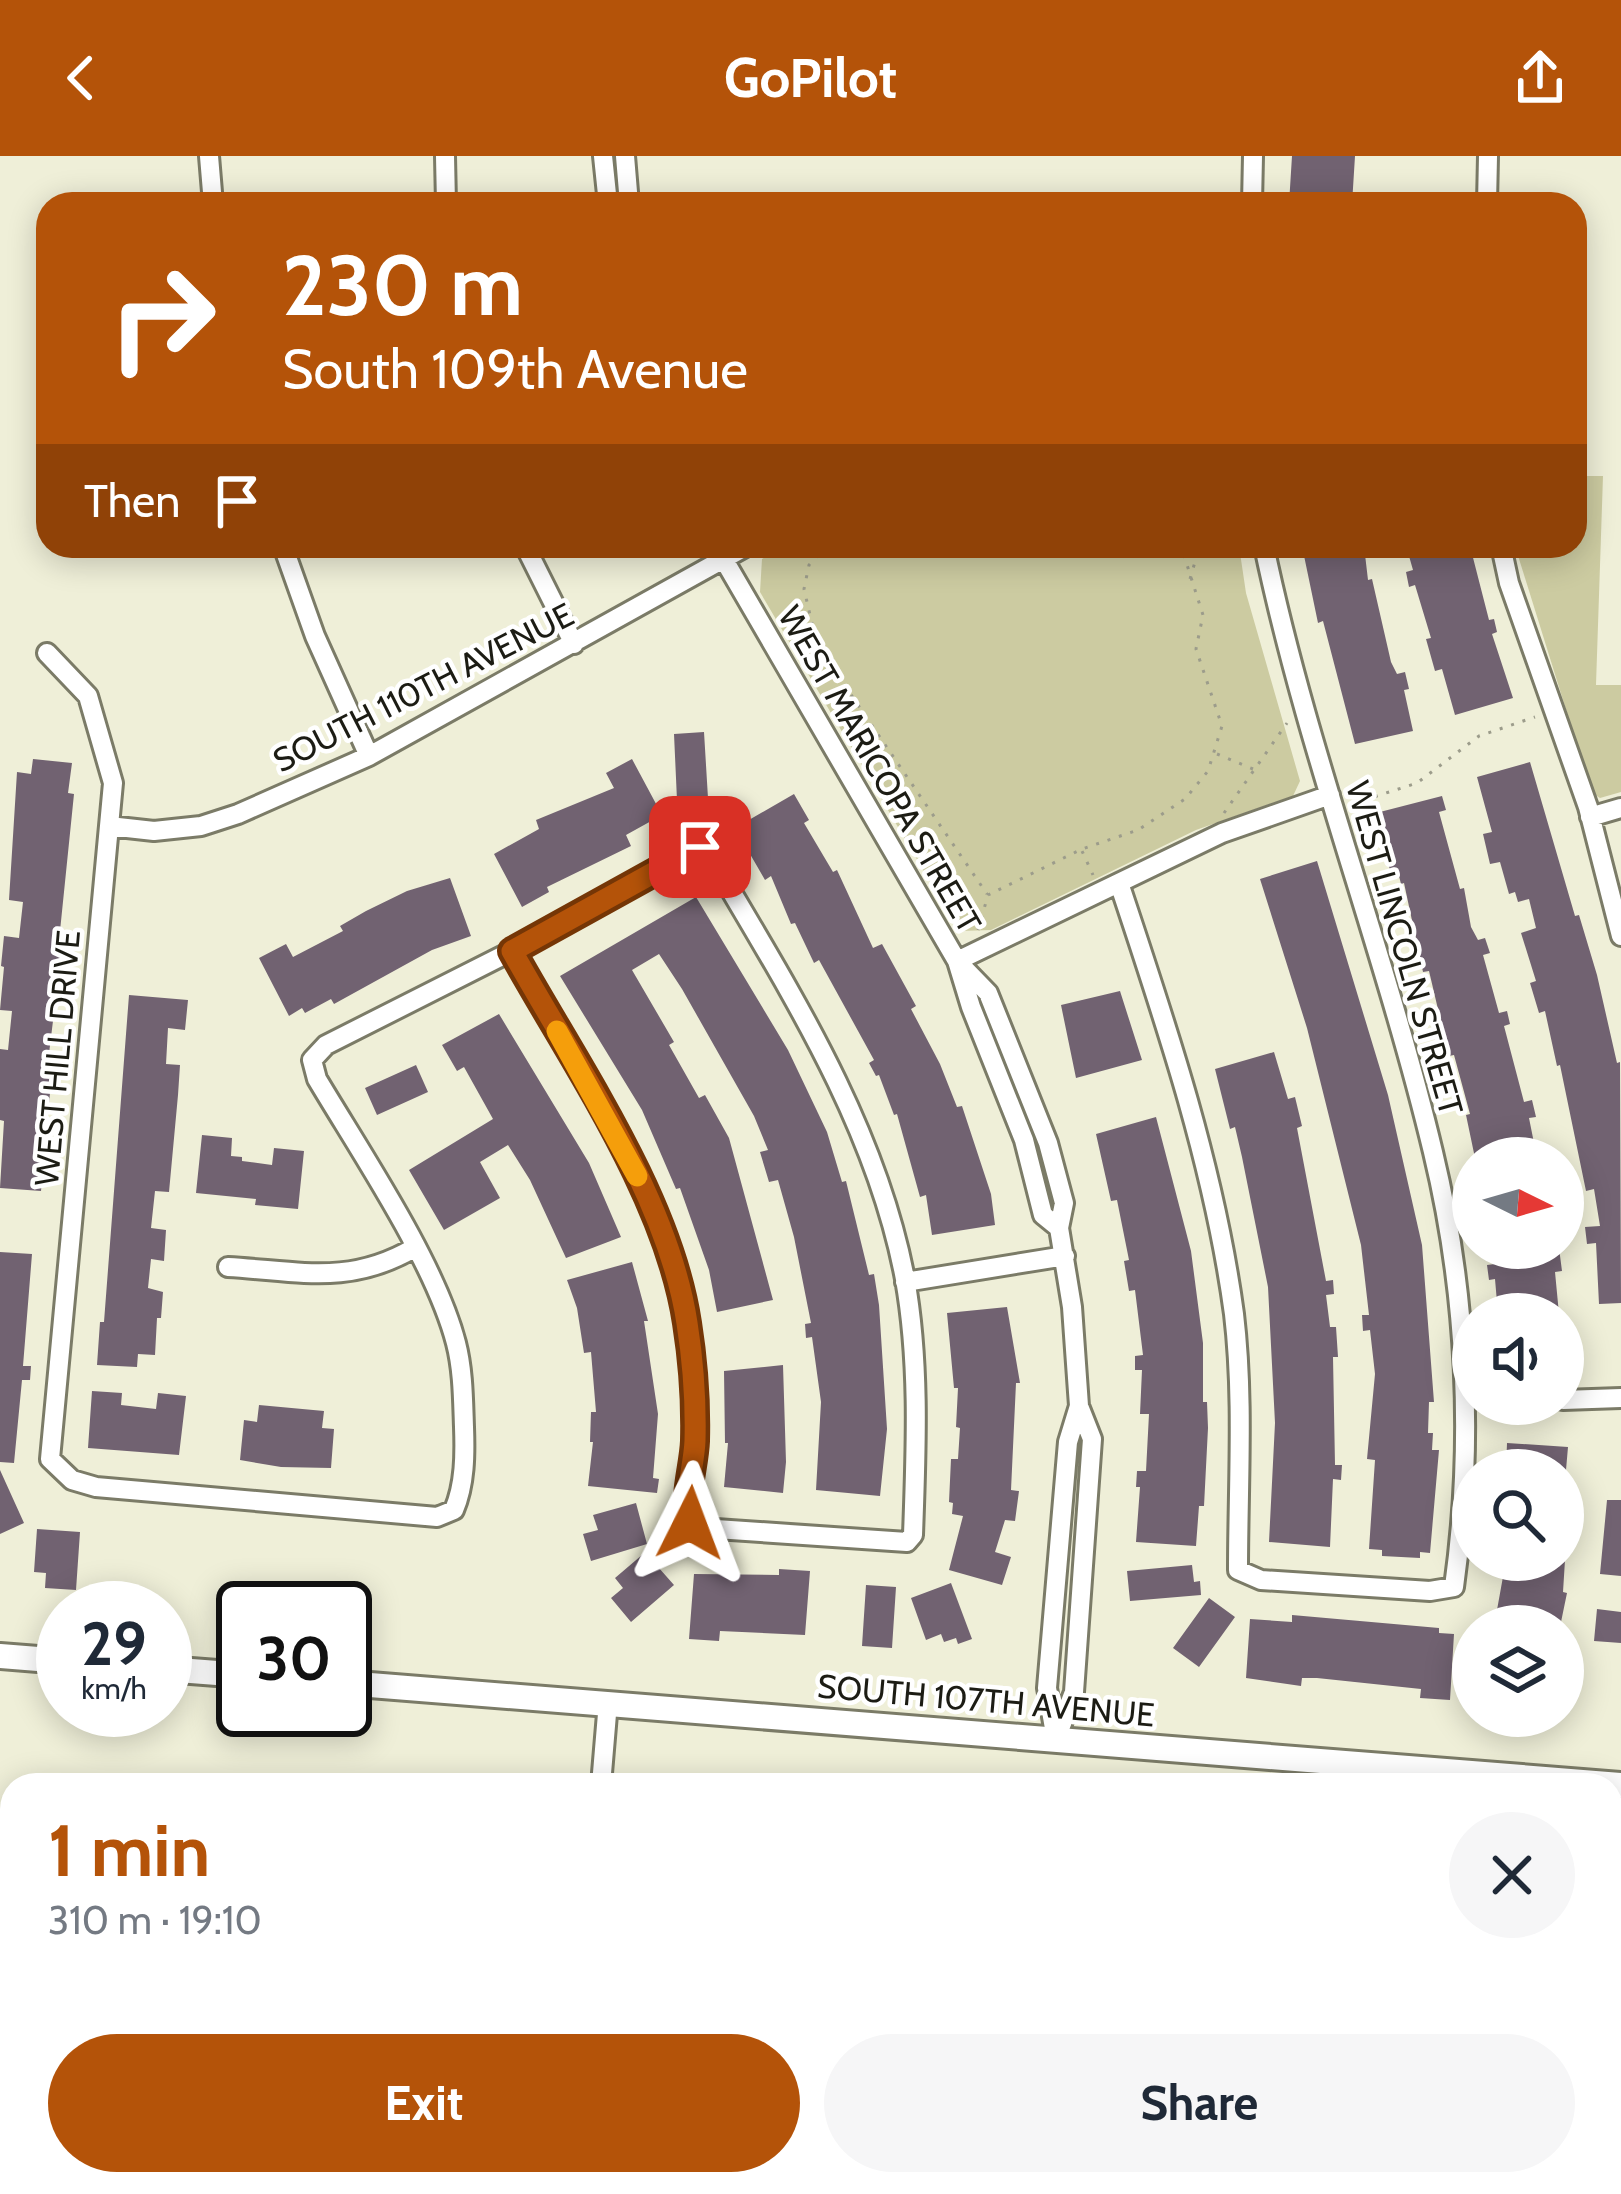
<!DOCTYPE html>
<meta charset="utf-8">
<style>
body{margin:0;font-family:Cabin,sans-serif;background:#f6f6f7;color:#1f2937;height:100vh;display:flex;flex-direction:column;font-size:45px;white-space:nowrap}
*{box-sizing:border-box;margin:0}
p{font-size:39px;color:#747a83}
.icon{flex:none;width:66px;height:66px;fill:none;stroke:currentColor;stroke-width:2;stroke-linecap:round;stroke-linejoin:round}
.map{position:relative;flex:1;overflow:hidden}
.side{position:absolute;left:0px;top:1617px;width:1623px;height:423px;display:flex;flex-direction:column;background:#fff;border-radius:36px 36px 0 0;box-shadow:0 6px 30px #0003}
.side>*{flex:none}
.top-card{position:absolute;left:36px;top:36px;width:1551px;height:366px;border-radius:36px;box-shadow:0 6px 30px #0003;background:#b45309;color:#fff;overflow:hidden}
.needle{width:78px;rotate:95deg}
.buttons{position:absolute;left:1452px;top:981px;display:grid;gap:24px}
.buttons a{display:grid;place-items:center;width:132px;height:132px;border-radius:50%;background:#fff;box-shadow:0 6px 30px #0003;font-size:60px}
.speed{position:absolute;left:36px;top:1425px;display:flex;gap:24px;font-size:60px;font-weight:700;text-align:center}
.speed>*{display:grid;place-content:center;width:156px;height:156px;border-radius:50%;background:#fff;box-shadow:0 6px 30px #0003;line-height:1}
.speed small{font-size:30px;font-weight:400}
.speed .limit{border:6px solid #111;border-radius:18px;background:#fff;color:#111}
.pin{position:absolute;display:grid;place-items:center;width:102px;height:102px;color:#fff;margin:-51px;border-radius:24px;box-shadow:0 6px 18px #0006}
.me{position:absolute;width:132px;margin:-66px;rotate:3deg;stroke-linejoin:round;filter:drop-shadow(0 0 9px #0008)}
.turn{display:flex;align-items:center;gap:42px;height:252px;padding:0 48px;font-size:54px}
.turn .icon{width:156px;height:156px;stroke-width:2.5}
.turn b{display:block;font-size:84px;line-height:102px}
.then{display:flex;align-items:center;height:114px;padding:0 48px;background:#0003;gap:24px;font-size:45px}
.round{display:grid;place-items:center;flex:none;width:126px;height:126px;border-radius:63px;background:#f6f6f7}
.summary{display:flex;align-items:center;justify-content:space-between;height:204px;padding:0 48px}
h1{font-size:72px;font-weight:800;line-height:90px;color:#b45309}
.primary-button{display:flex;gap:24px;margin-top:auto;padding:24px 48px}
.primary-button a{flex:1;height:138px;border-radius:72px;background:#b45309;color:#fff;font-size:48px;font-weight:800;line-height:138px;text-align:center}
.primary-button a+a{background:#f6f6f7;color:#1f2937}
header{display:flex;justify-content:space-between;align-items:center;height:156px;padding:0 48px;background:#b45309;color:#fff;font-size:54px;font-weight:800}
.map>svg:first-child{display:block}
.green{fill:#cccba1}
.building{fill:#716271}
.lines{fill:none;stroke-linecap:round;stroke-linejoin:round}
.minor-casing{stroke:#7b7b67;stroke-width:24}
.major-casing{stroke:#7b7b67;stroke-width:30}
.path{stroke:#9c9c8b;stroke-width:3;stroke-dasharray:3 9;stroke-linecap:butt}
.minor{stroke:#fff;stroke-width:18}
.major{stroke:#fff;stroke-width:24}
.rail{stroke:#707062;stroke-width:6;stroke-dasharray:6 12;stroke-linecap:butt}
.route-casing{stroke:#753606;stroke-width:30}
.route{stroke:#b45309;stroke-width:21}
.slow{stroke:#f59e0b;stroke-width:21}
.labels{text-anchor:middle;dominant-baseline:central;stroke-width:9;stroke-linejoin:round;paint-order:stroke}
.street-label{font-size:33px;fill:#1c1c14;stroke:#fff}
</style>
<header><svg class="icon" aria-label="back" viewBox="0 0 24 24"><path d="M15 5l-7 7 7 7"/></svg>GoPilot<svg class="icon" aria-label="share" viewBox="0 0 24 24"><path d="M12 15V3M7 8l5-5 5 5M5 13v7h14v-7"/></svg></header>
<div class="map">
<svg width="1621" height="2038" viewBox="0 0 1621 2038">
<rect width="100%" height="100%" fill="#efefd8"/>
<!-- green -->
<path class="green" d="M1575 320H1603L1596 529H1621V636L1600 642 1592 637 1515 390H1575Z
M783 390H1239L1246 437 1300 625 1293 640 1196 674 991 774 959 775 760 436 762 403Z"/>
<!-- building -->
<path class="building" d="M1292 0H1355L1352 48H1289Z
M1302 390H1364L1368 424 1372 423 1391 506 1397 518 1405 516 1409 533 1404 534 1413 575 1355 588 1323 465 1318 467Z
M1452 390H1470L1489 464 1494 463 1497 476 1492 478 1513 542 1455 559 1442 513 1435 515 1426 483 1431 482 1415 429 1409 431 1406 416 1413 414 1409 400Z
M704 576 708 642 677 644 674 578Z
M33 603 72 607 68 637 74 638 60 775H64L47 914 52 915 41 1035 0 1032 4 965 0 964V893L8 894 12 855 0 854 4 811 1 810 4 780 19 782 23 746 9 744 17 616 31 618Z
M632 603 662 659 626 679 631 690 547 731 549 736 522 751 494 698 539 673 536 664 614 632 606 617Z
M1530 606 1575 760 1579 759 1597 819 1617 907 1620 906 1621 1147 1599 1148 1596 1087 1587 1088 1585 1071 1600 1070 1594 1033 1586 1035 1560 909 1557 910 1545 855 1539 857 1530 827 1536 825 1521 777 1536 772 1529 743 1518 746 1515 736 1509 738 1500 706 1490 708 1483 678 1492 676 1477 621Z
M794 638 809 664 804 667 833 716 837 714 873 792 882 788 916 850 911 853 940 908 957 951 962 950 991 1038 995 1069 932 1079 926 1039 920 1041 897 958 894 959 879 919 876 920 869 907 874 904 819 804 814 807 795 767 791 768 771 720 765 724 735 672Z
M1442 640 1446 654 1439 656 1460 733 1464 732 1471 771 1478 784 1485 782 1490 797 1483 799 1499 857 1507 855 1510 868 1504 870 1524 946 1532 944 1536 961 1529 962 1537 1002H1475L1466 959 1470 958 1454 899 1449 900 1429 815 1423 816 1404 727 1401 728 1397 712 1390 714 1386 700 1376 657Z
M1317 705 1388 939 1422 1089 1434 1246H1429L1428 1277H1433L1432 1294H1439L1430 1397 1420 1396V1402L1382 1400V1394L1369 1393 1375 1304 1367 1303 1375 1218 1370 1174 1363 1175 1362 1159H1369L1361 1089 1307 872 1260 723Z
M450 722 471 780 432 794 334 848 331 843 305 857 302 852 289 860 259 802 286 788 293 801 343 775 340 770 366 755 407 735Z
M696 741 788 894 827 976 842 1026 846 1025 869 1119 874 1118 879 1149 887 1273 880 1340 816 1334 821 1246 812 1181 806 1182 805 1168 811 1167 794 1081 778 1024 769 1026 760 996 768 994 754 960 682 833 659 798 632 814 674 886 669 889 699 942 705 939 729 982 773 1144 717 1156 709 1114 680 1032 676 1033 642 954 560 820Z
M1120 835 1142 904 1076 922 1061 849Z
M129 839 188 844 185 874 168 872 166 908 180 909 178 939 169 1036 155 1035 151 1072 166 1074 164 1105 151 1103 148 1132 163 1136 161 1162H157L155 1199 138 1198 137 1211 97 1209 100 1166H104Z
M499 858 589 1007 621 1081 566 1102 530 1024 508 989 480 1006 500 1042 444 1074 409 1014 493 963 464 911 457 915 442 889Z
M1274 896 1288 943 1295 941 1302 970 1297 972 1326 1125 1333 1124 1334 1138 1326 1139 1330 1171H1336L1338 1201H1333L1335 1309H1342L1341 1324 1333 1323 1330 1391 1269 1386 1275 1267 1268 1131 1242 1001 1235 971 1230 973 1215 913Z
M416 909 428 936 377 959 365 932Z
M1156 961 1191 1095 1203 1187V1246H1207L1208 1272 1204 1350H1199L1196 1390 1136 1386 1140 1331H1136L1137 1315H1146L1149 1258H1140L1142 1214H1135V1200L1143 1199 1135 1134 1129 1135 1124 1105 1129 1104 1117 1044 1111 1045 1096 978Z
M202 979 232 982 231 1000 242 1001V1005L272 1009 274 992 304 995 298 1053 255 1049 256 1043 196 1037Z
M1493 1092H1559L1562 1115 1555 1116 1559 1158H1498L1495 1123 1489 1124 1487 1109 1495 1108Z
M0 1096 32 1098 23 1210H31L30 1224H22L14 1307 0 1306Z
M632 1106 648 1165H644L658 1258 653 1322 659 1323 657 1337 588 1330 593 1286H590L591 1256H596L591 1196 584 1197 577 1152 567 1124Z
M1007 1151 1020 1227H1016L1011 1334 1019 1335 1015 1365 1005 1364 995 1396 1011 1401 1002 1429 949 1414 963 1360 952 1358 953 1347 949 1346 951 1303H958L960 1272 956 1271 958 1232H954L947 1157Z
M783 1209 786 1306 783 1337 724 1331 728 1287H725L724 1215Z
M92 1235 122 1237 121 1249 156 1253 158 1237 186 1240 179 1299 88 1292Z
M259 1249 324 1255 322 1272 334 1273 331 1312 281 1311 240 1304 244 1264 257 1266Z
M1507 1287 1568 1291 1566 1314H1506Z
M0 1314 24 1367 0 1378Z
M1607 1344H1621V1420L1600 1418Z
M636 1347 647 1388 591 1405 583 1378 598 1374 593 1359Z
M37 1373 80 1376 76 1434 45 1432 46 1417 34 1416Z
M649 1393 651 1403 674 1429 631 1466 611 1442 623 1432 615 1422Z
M1506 1404H1565L1563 1436 1567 1437 1561 1466 1497 1454Z
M1192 1409 1194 1426 1200 1425 1201 1439 1130 1445 1127 1415Z
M779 1413 810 1415 805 1479 720 1475 719 1485 689 1483 694 1418 779 1419Z
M951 1427 972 1483 958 1488 956 1482 944 1486 941 1478 926 1484 911 1442Z
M866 1429 896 1431 892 1492 862 1490Z
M1209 1442 1235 1461 1199 1511 1173 1492Z
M1597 1453 1621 1456V1487L1594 1485Z
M1292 1459 1439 1472V1477L1454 1478 1450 1544 1420 1542 1421 1533 1317 1522H1302L1301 1530 1246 1522 1250 1463 1292 1466Z"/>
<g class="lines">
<defs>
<path id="minor" d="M209 0 213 48
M445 0 446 48
M603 0 608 48
M625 0 629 48
M1252 48 1253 0
M1487 48 1488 0
M283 390 315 480 369 600
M525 390 574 488
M716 390 957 805 971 851 1024 984 1043 1059 1059 1072
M1501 390 1509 427 1588 651 1621 780
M47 497 88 540 113 627 50 1303 72 1324 96 1331 437 1361 454 1354C465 1328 465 1298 464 1271 463 1243 463 1214 456 1187 435 1106 361 997 317 923L312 904 326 889 512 795 701 691 711 701C789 834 876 969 905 1123 920 1207 916 1294 913 1379L907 1386 701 1372 690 1367 688 1358C696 1282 699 1206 680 1131 650 1014 571 900 512 795
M1590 661 1621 652
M109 670 154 675 201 670 238 658 369 600 747 390
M1119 727C1166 868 1214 1010 1234 1158 1244 1242 1238 1329 1238 1414L1261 1424 1430 1435 1454 1431C1474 1288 1467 1137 1433 996 1384 792 1307 596 1264 390
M957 805 988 837 1048 987 1064 1047 1059 1072 1072 1151 1079 1250 1092 1283 1074 1536 1056 1583
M957 805 1222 677 1330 639
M228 1111C299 1115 349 1130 414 1092
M905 1126 1065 1100
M1563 1244 1621 1242
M1055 1578 1047 1532 1068 1286 1079 1250
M601 1629 608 1546
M0 1964 12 1794
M431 2038 432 2028
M571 2038 572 2028
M749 2038 750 2028
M1222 2038 1223 2028
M1287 2038 1288 2028
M1617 2038 1621 1968"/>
<path id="major" d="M0 1500 63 1505
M165 1513 243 1519
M345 1527 1621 1629"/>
</defs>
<!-- minor casing -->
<use href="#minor" class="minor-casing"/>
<!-- major casing -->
<use href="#major" class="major-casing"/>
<!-- path -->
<path class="path" d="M826 390 809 409 804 433 817 489 987 738
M1199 392 1239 390
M1190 423 1199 392
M1217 598 1253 613
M1352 648 1417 627 1479 580 1535 561
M1224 657 1287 567
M1082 695 1093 719
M978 774 988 739 1082 693 1138 674 1185 643 1208 615 1222 570 1196 493 1203 459 1181 390"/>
<!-- minor -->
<use href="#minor" class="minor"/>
<!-- major -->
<use href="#major" class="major"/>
<!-- rail -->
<path class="rail" d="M1272 2038 1273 2028
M1330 2038 1331 2028"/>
</g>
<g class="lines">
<defs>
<path id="route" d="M690 1367C683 1342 694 1311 695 1285 696 1246 693 1205 687 1167 668 1040 574 907 512 795L700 691"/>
</defs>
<!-- route casing -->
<use href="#route" class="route-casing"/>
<!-- route -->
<use href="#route" class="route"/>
<!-- slow -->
<path class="slow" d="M557 875 637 1020"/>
</g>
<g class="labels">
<!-- street labels -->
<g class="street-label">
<text transform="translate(423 531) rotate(-27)">SOUTH 110TH AVENUE</text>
<text transform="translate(880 613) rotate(60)">WEST MARICOPA STREET</text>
<text transform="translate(1405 792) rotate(74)">WEST LINCOLN STREET</text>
<text transform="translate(57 902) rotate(-85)">WEST HILL DRIVE</text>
<text transform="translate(986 1544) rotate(5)">SOUTH 107TH AVENUE</text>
</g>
</g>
</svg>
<div class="buttons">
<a><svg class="needle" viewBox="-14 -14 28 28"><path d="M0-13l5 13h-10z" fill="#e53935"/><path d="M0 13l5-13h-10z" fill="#747a83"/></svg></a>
<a><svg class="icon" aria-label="sound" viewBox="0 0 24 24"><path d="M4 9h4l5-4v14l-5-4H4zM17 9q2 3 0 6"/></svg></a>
<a><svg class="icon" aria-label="search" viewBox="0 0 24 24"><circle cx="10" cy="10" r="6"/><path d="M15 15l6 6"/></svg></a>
<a><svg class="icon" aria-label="layers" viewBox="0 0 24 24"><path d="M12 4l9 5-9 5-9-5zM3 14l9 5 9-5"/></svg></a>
</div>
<div class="speed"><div>29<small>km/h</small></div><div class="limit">30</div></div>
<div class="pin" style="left:700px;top:691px;background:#d93025"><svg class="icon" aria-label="arrive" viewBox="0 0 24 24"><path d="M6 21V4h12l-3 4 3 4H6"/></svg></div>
<svg class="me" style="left:690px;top:1367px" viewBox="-20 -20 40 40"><path d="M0-17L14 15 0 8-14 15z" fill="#b45309" stroke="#fff" stroke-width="4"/></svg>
<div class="top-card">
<div class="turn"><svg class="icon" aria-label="right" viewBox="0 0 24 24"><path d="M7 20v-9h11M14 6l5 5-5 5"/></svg><div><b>230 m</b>South 109th Avenue</div></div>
<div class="then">Then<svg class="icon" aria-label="arrive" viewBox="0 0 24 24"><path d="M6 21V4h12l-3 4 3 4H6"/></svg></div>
</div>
<section class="side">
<div class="summary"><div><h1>1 min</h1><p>310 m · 19:10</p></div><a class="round"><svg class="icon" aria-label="close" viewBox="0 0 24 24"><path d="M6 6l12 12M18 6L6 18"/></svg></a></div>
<div class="primary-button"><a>Exit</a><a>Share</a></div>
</section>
</div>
